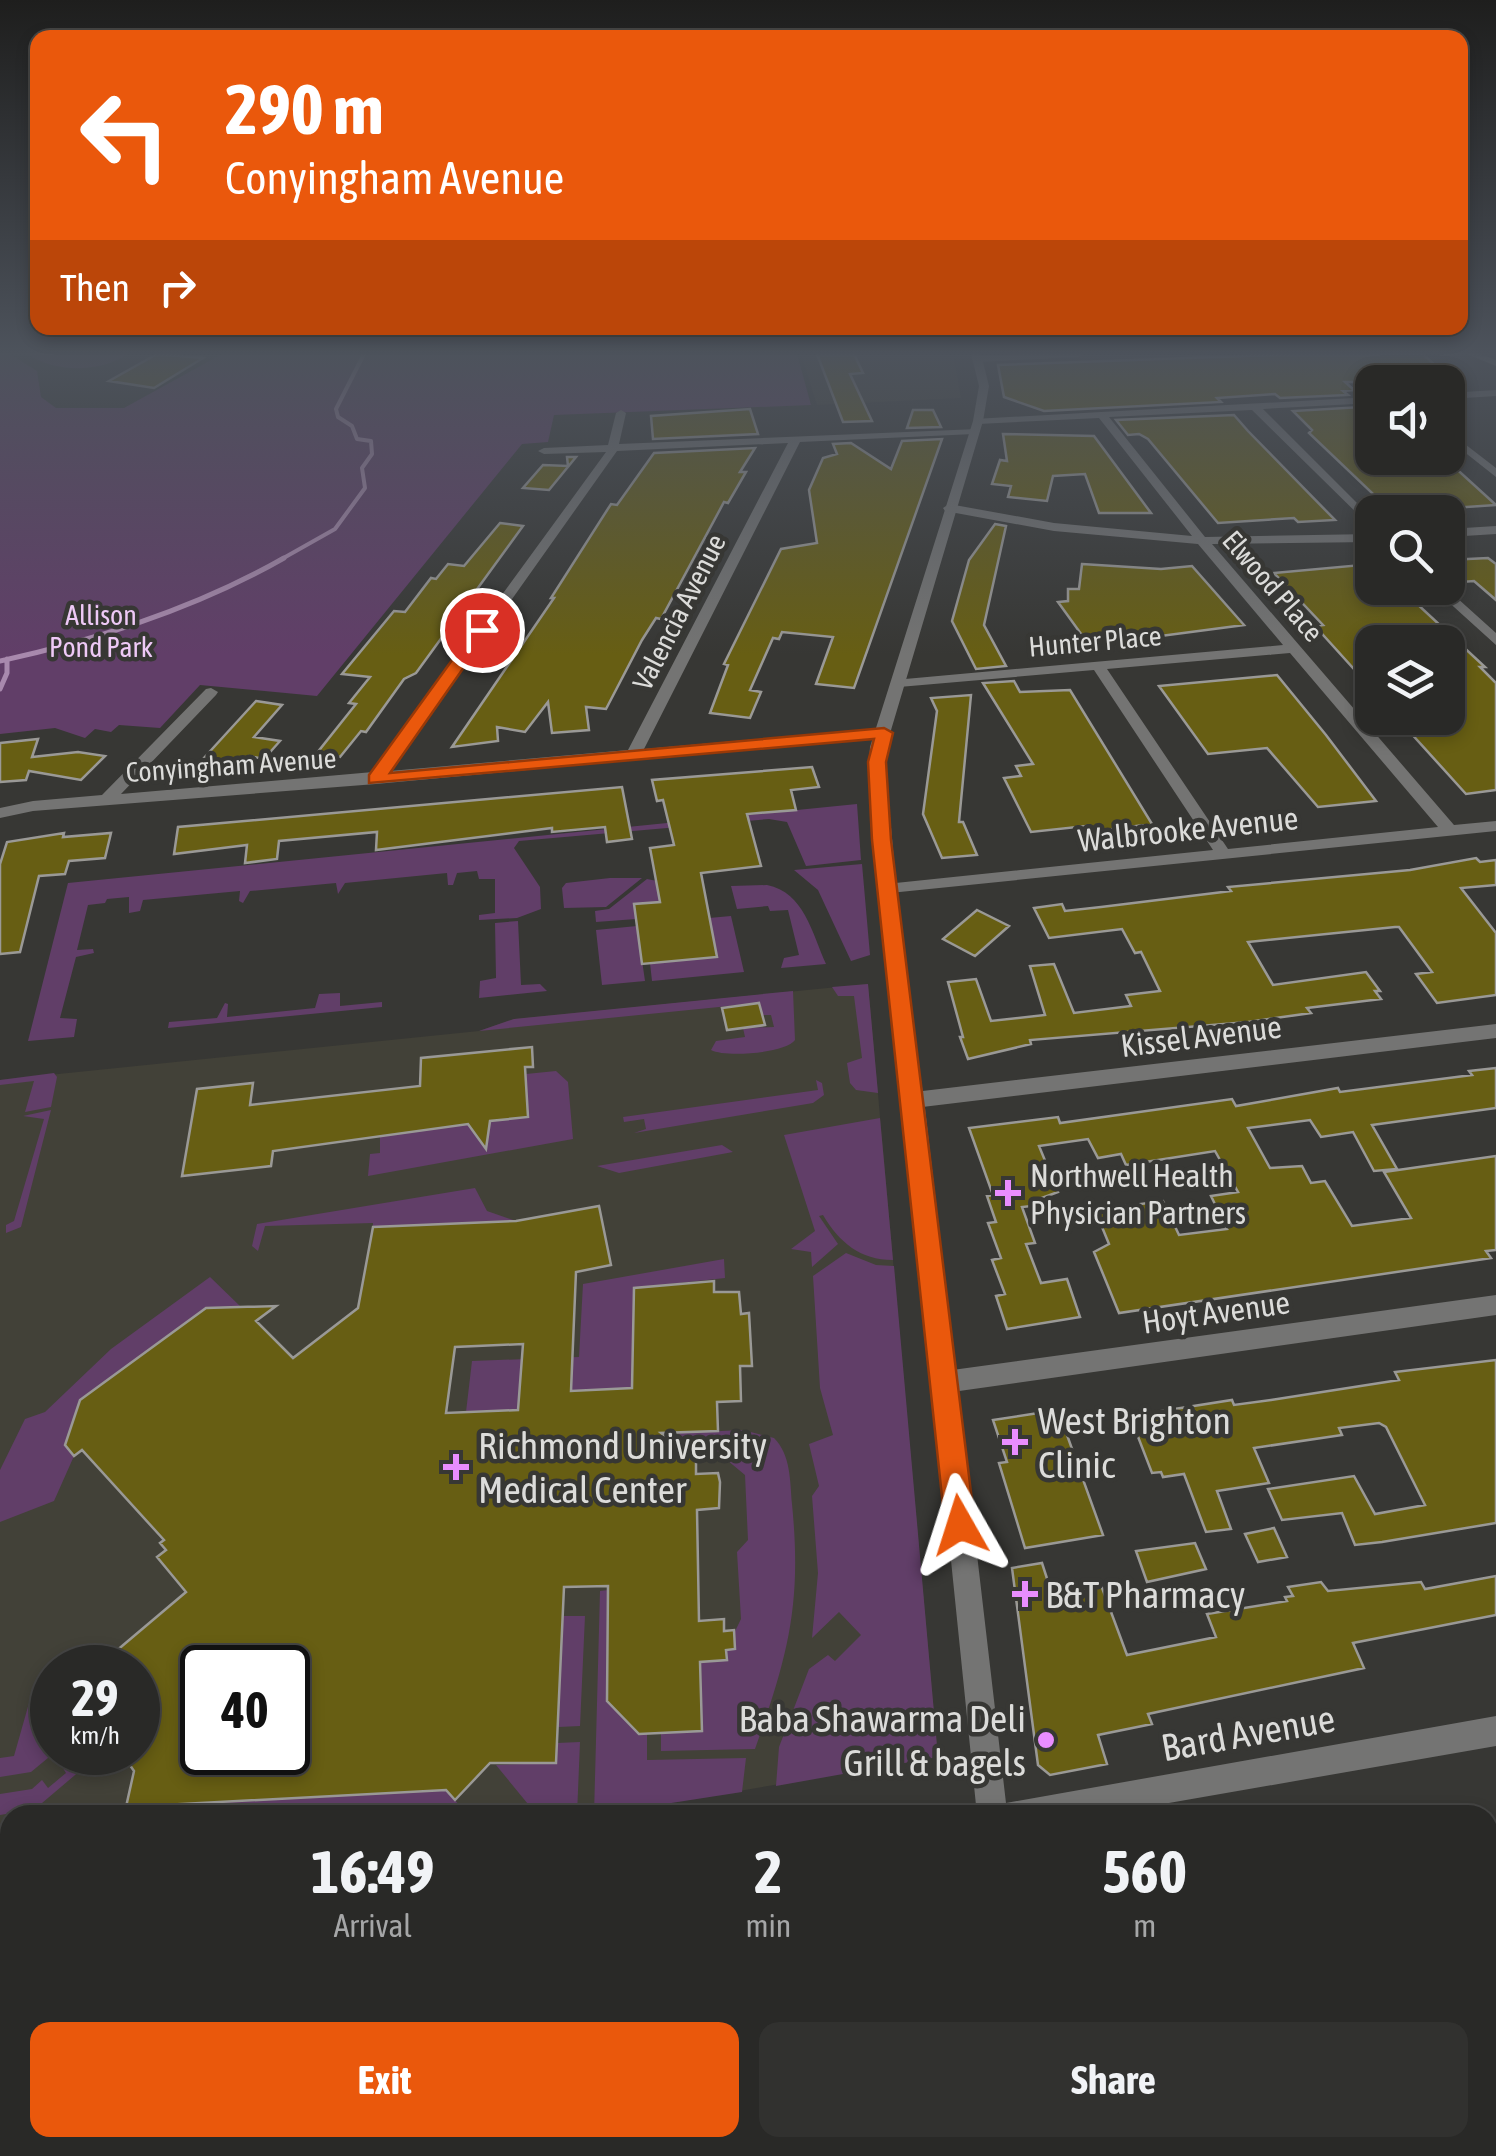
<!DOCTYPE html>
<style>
body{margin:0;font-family:"Asap Condensed",sans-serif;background:#31312f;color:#f1f3f6;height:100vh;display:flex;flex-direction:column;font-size:38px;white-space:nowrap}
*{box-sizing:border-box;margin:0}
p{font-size:32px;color:#a5a6a7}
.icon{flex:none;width:55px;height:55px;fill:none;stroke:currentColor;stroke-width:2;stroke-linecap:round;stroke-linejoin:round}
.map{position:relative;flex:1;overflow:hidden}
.panel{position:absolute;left:0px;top:1805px;width:1498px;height:352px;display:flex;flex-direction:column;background:#292927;border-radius:30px 30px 0 0;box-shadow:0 5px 15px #0003,0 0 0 2px #454544}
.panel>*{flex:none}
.guide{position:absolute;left:30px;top:30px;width:1438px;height:305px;border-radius:20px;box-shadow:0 5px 15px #0003,0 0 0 2px #454544;background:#ea580c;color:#fff;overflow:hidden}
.tools{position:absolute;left:1355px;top:365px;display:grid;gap:20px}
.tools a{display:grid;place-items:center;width:110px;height:110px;border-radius:20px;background:#292927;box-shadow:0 5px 15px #0003,0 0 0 2px #454544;font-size:50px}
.speed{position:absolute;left:30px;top:1645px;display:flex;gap:20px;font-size:50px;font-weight:700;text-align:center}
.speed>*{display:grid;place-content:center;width:130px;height:130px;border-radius:50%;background:#292927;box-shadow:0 5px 15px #0003,0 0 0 2px #454544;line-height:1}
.speed small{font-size:25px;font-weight:400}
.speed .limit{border:5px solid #111;border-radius:15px;background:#fff;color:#111}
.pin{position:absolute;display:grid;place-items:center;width:85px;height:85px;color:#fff;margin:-42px;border:5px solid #fff;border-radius:50%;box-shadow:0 2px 10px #0007}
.me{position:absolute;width:110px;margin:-55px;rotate:354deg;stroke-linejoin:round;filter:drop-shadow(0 0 8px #0008)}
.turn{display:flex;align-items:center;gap:35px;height:210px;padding:0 30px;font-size:45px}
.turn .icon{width:130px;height:130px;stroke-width:2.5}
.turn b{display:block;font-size:70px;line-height:85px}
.then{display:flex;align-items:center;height:95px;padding:0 30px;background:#0003;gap:20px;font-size:38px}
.eta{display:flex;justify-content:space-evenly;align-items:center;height:170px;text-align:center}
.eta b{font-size:60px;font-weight:700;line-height:70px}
.action{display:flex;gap:20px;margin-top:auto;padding:20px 30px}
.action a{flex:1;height:115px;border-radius:20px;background:#ea580c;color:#fff;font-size:40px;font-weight:700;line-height:115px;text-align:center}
.action a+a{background:#31312f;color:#f1f3f6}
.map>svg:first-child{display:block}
.built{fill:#424138;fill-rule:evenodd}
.green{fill:#613e68}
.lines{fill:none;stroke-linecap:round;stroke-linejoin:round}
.stream-far1{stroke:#a889ad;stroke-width:4}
.stream{stroke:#a889ad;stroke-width:5}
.building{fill:#675e13;stroke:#9a9996;stroke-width:2.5;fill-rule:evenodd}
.minor{fill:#747473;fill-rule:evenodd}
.tertiary{fill:#747473;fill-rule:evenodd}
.secondary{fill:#979694;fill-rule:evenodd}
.route{fill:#ea580c;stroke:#983908;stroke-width:2.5}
.poi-dot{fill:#e98dfe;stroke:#373734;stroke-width:4}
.labels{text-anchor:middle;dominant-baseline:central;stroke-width:9;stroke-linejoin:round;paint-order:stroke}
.far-street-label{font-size:28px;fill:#dcdcda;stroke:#373734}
.far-park-label{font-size:28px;fill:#eec9f6;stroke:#373734}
.street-label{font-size:32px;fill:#dcdcda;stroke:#373734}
.poi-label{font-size:32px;fill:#dcdcda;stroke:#373734;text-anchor:start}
.near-poi-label{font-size:38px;fill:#dcdcda;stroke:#373734;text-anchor:start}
.near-street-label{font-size:38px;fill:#dcdcda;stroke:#373734}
</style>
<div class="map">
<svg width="1496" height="2156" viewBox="0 0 1496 2156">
<rect width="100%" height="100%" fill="#373734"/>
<!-- built -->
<path class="built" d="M801 354H953L961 398 817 405Z
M868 984 938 1757 599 1815H10V1920L0 1921V1080L479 1031 514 1019ZM52 1668H138V1752H52ZM202 1668H288V1752H202Z"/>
<!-- green -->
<path class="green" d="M0 354H10L37 371 41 397 56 408H124L222 354H797L811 405 554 415 548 442 522 444 317 696 200 685 160 728 119 725 111 732 95 729 85 738 55 728 0 734Z
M27 354H128C99 373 56 373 27 354Z
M857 804 861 860 806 866 787 822 769 819 519 841 514 848 540 887 541 909 517 918 479 920V915L495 913V879H479L477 871 457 873 453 885H448L447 873 345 883 338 894 336 883 250 891 243 903 239 901 240 891 143 900 140 911 129 913V897L107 899 105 903 88 905 77 950 93 949 94 953 76 957 60 1018 77 1019 74 1037 28 1041 68 883Z
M862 864 870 955 851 961 818 890 794 870Z
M610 878H642L606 907 564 908 562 888 566 883Z
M647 879 662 882 660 902 636 919 596 922 595 911 609 909Z
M767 885C804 892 812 933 826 964L781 968 784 958 799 955 788 910 770 911 768 906 737 909 731 886Z
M731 916 744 972 652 981 650 963 716 957 709 918Z
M518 921 521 985 540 984 547 991 479 998 480 981 496 978 495 923Z
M637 926 645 981 602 985 596 930Z
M868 984 878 1093 856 1090 850 1083 847 1063 862 1058 854 996H838L832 987Z
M793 991 795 1040C786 1053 726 1058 711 1050L716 1041 745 1037 743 1028 774 1027 771 1015H762L759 1003 479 1031 514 1019Z
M340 993V1006L382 1002V1007L168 1028 169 1022 217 1018 225 1003 228 1004 227 1017 315 1008 319 994Z
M556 1071 568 1082 573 1139 368 1176 370 1154 380 1153V1134L528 1117 526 1074Z
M54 1073 57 1077 51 1107 25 1112 34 1081 0 1085V1080Z
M816 1080 822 1083 824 1095 813 1103 634 1133 646 1129 644 1119 624 1122 623 1117 818 1090Z
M51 1110 21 1227 6 1233V1225L14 1221 44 1119 23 1116Z
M880 1118 893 1260C860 1260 839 1242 823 1215L819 1216 838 1244 812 1267 811 1252 791 1249 815 1231 784 1135Z
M722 1145 733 1152 619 1173 597 1166Z
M475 1188 487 1211 516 1221 373 1227V1223L265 1226 258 1251 252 1246 257 1224Z
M846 1253 876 1265 894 1266 938 1757 776 1786 779 1747 809 1669 828 1655 835 1661 861 1635 839 1612 812 1638 818 1573 812 1496 819 1486 809 1444 833 1435 820 1388 813 1276Z
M724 1259 725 1278 634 1288 632 1388 571 1391V1376L521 1378 518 1410 466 1412 472 1361 579 1357 583 1284Z
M210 1277 241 1307 206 1308 80 1400 69 1432 74 1438 65 1445 74 1456 54 1501 0 1522V1470L25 1419 45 1412 111 1349Z
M743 1430 774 1438C791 1455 790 1481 792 1504 802 1605 788 1655 755 1749L661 1751V1733L702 1730 701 1662 726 1660V1650L741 1619 737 1552 748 1540 745 1475 727 1460H710L678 1433Z
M608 1590 607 1701 639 1733H647V1760L746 1758 742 1792 594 1815 600 1591Z
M563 1616H585L580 1726 558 1727Z
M52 1674V1705L43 1713 52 1728 54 1753 31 1772 0 1777V1758L14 1756 31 1696Z
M580 1742 577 1815H537L496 1765 556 1763 557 1743Z
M76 1752 101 1753 35 1809 0 1815V1794L32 1789 42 1780 48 1788 66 1773 61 1765Z
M446 1790 468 1815H107L126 1807Z"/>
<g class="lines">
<!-- stream-far1 -->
<path class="stream-far1" d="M280 560 335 529 365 488 362 468 372 454 371 441 357 439 352 426 338 417 336 409 364 354"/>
<!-- stream -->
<path class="stream" d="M0 661C97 640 198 607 284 558
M0 689 7 673V659"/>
</g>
<!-- building -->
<path class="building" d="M157 354 203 358 154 388 109 381Z
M817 354H854L863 373 850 374 872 421 843 422Z
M1299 354H1423L1453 382H1345L1354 390 1343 391 1348 395 1280 398 1275 394 1217 398 1221 402 1044 411 1004 397 998 365Z
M1362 407 1372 416V458H1406L1415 465 1450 463 1496 505 1392 512 1309 433 1312 430 1293 411Z
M750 409 758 434 653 439 651 416Z
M913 410H933L941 427 907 428Z
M1234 415 1248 431 1335 520 1298 522 1294 518 1218 523 1148 439 1139 434 1128 435 1116 420Z
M1003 434 1094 436 1151 513H1099L1085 474 1053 476 1047 501 1008 497 1011 486 992 484 1000 460 1007 461Z
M942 439 854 688 816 684 833 637 782 632 779 639 773 638 750 690 761 692 750 718 710 713 728 665 724 664 781 549 817 543 809 490 823 458 837 454 833 444 851 443 891 469 902 441Z
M755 448 740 472H746L728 503 724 502 661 619 656 618 642 640 606 709 586 707 589 730 552 733 548 702 525 732 497 727 498 741 452 747 554 598H551L611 504 617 505 654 453Z
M567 457H576L549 490 523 488 543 465 568 466Z
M500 523 523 526 416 673 404 679 366 732 361 731 340 757 317 753 356 704 349 703 370 677 342 674 394 611 405 612 431 578 436 579 448 564 464 566Z
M995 524 1006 526 984 625 1006 666 976 669 952 621 969 560Z
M1488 558 1496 564V600L1474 581 1448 583V560Z
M1082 564 1161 569 1192 566 1244 625 1115 642 1103 636 1084 638 1058 602 1068 601V589H1079Z
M1372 564V588H1400L1485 667H1480L1496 683V790L1466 794 1399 720 1461 714 1448 700V642H1372V689L1315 626 1323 625 1274 573Z
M1277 675 1326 735 1376 801 1318 807 1267 748 1208 754 1159 686Z
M1014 681 1020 692 1070 690 1152 824 1090 832 1086 826 1031 832 1004 778 1021 776 1016 766 1033 764 983 683Z
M971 695 959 822H963L977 855 942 858 923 814 937 711 931 698Z
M256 701 282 705 254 737 280 741 264 759 249 756 242 764 203 759Z
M38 739 32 757 78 752 105 756 81 780 29 771 26 780 0 782V743Z
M812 767 819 787 791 790 796 810 747 814 761 866 701 873 717 957 642 964 634 904 660 902 650 848 674 845 663 800 657 801 652 780Z
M622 787 632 839 607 842 605 827 552 832V828L376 850 377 832 279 841 277 859 245 863 247 845 174 854 178 827Z
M64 833 63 837 111 833 105 858 69 861 65 874 39 876 20 952 0 954V864L7 842Z
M1476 858 1480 862 1496 860V885L1461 888 1496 933V995L1437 1003 1416 974 1432 972 1399 927H1395L1248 942 1273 985 1366 972 1380 991H1375L1381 999 1307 1008 1311 1013 1248 1022 1030 1040 1031 1044 968 1059 960 1037H963L948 982 976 979 991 1021 1045 1015 1030 966 1054 964 1074 1013 1131 1006 1126 995 1160 991 1141 952 1135 953 1122 929 1049 938 1034 908 1062 904 1065 911 1101 907 1231 891 1228 887 1410 870Z
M977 910 1009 926 975 956 943 939Z
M759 1003 765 1025 727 1030 722 1008Z
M532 1047 533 1067H525L528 1117 490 1121 486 1149 468 1124 273 1151 271 1166 182 1176 197 1089 253 1083 250 1105 420 1086 421 1058Z
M1496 1068V1108L1372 1125 1397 1169 1374 1171 1353 1132 1321 1137 1310 1120 1248 1128 1270 1168 1302 1166 1311 1183 1325 1181 1352 1226 1411 1218 1384 1172 1496 1156V1250L1486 1251 1491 1258 1119 1313 1094 1252 1109 1244 1095 1210 1163 1201 1179 1235 1227 1229 1211 1196 1238 1192 1215 1151 1126 1165 1121 1154 1098 1158 1088 1139 1039 1146 1058 1192 1039 1199 1041 1205 1022 1207 1035 1243 1026 1244 1041 1283 1067 1279 1080 1317 1007 1329 996 1296 1005 1294 992 1260 1001 1258 988 1223 996 1222 987 1196 993 1195 969 1128 1058 1117 1060 1123 1232 1099 1236 1106 1338 1088 1340 1092 1472 1075 1469 1071Z
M599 1206 611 1265 576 1272 571 1391 632 1388 634 1288 714 1281V1292H739L741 1314 749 1313 752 1366H740L741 1401 717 1402 718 1431 661 1433 696 1461V1474L718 1473 720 1482 719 1508 697 1510 699 1621 724 1619V1631L734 1630 735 1649 726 1650 727 1660 700 1662 702 1731 639 1734 607 1701 608 1586 564 1587 556 1763H490L455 1800 446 1790 126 1807 134 1771 123 1755 138 1752V1668H96L186 1592 157 1557 166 1550 160 1543 164 1540 82 1450 74 1456 65 1445 80 1400 206 1308 276 1306 256 1321 293 1358 358 1308 373 1227 516 1221ZM523 1344 518 1410 446 1413 455 1347ZM202 1668H288V1752H202Z
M1496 1360V1523L1382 1542 1355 1545 1342 1513 1282 1520 1268 1489 1354 1476 1375 1514 1425 1505 1386 1427 1379 1423 1339 1428 1342 1435 1254 1448 1269 1483 1217 1491 1231 1529 1206 1532 1184 1474 1163 1477 1161 1472 1152 1473 1130 1416 1232 1400 1234 1405 1271 1400 1399 1380 1395 1372Z
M1058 1410 1103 1535 1025 1548 999 1463 1007 1462 993 1420Z
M1274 1528 1287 1557 1258 1562 1245 1534Z
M1195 1543 1206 1569 1147 1582 1136 1551Z
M1042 1563 1052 1594 1101 1585 1127 1655 1216 1637 1207 1614 1287 1601 1285 1597 1293 1596 1288 1587 1321 1582 1328 1591 1421 1582 1425 1589 1496 1576V1615L1353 1643 1364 1668 1148 1714 1152 1724 1098 1735 1107 1764 1050 1775 1038 1765 1012 1568Z"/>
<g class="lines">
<!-- minor -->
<path class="minor" d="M1026 354H1084L1079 357 977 362 972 359 977 356Z
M1496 390V396L1448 399V393Z
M1372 397V403L1263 409 1372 518V528L1252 410 1109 417 1205 537 1372 534V542L1212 544 1454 825 1496 821V831L880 894 877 890 880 886 886 884 1213 850 1094 670 899 687 892 683 894 680 1283 645 1198 544 1054 531 945 511 943 508 949 504 1054 523 1192 536 1099 418 978 424 974 423V419ZM1290 653 1438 827 1228 849 1107 669Z
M621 410 626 413 619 444 978 429 980 431 974 434 800 442 644 749 884 728 892 733 889 736 376 784 33 811 0 818V808L33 801 102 795 206 689 211 688 218 692 216 695 121 794 373 772 606 452 544 454 538 451 544 448 608 445 616 413ZM788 443 628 750 390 771 617 451Z
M1448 431 1496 468V477L1448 439Z
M1496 526V534L1448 537V529Z
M1433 588H1446L1496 633V645Z
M1496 1024V1038L914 1108 907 1105 904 1100 907 1095 914 1092Z
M1496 1295V1315L945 1393 936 1390 933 1382 936 1374 945 1371Z
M286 2148H320V2156H286Z"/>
<!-- tertiary -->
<path class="tertiary" d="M971 354H981L989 386 983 421 886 747 885 762 904 969 924 1100 1006 1803 1496 1716V1746L1100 1815H977L904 1100 886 969 869 762 870 747 973 421 979 386Z
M10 1977V2009L0 2011V1979Z
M1008 2148H1042L1043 2156H1009Z"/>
<!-- secondary -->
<path class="secondary" d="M1467 354H1480L1496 360V366Z"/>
</g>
<!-- sky -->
<linearGradient id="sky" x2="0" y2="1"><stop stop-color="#1e1e1d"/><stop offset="0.54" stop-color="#4d535c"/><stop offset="1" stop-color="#4d535c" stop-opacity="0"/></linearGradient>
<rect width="1496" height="655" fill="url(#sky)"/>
<!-- route -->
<path class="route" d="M482 626 490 630 390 773 884 728 893 733 886 762 891 840 975 1525 971 1535 960 1539 949 1535 945 1525 872 840 868 762 874 739 369 783V775L476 627Z"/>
<!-- markers -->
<g class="poi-dot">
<path d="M1003 1178h10v10h10v10h-10v10h-10v-10h-10v-10h10z"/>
<path d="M1010 1427h10v10h10v10h-10v10h-10v-10h-10v-10h10z"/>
<path d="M451 1452h10v10h10v10h-10v10h-10v-10h-10v-10h10z"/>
<path d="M1020 1579h10v10h10v10h-10v10h-10v-10h-10v-10h10z"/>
<circle cx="1046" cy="1740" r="10"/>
</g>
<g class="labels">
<!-- far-street labels -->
<g class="far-street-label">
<text transform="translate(1273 586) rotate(49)">Elwood Place</text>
<text transform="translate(679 612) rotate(-63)">Valencia Avenue</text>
<text transform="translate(1095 641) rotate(-5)">Hunter Place</text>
<text transform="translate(231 765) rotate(-4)">Conyingham Avenue</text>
</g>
<!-- far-park labels -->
<g class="far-park-label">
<text x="101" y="615">Allison<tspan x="101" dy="32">Pond Park</tspan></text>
</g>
<!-- street labels -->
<g class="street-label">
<text transform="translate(1188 829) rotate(-6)">Walbrooke Avenue</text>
<text transform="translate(1201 1036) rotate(-7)">Kissel Avenue</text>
<text transform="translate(1216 1312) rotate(-8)">Hoyt Avenue</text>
</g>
<!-- poi labels -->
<g class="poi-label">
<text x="1030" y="1175">Northwell Health<tspan x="1030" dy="37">Physician Partners</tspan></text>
</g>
<!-- near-poi labels -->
<g class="near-poi-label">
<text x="1038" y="1420">West Brighton<tspan x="1038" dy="44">Clinic</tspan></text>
<text x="478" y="1445">Richmond University<tspan x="478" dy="44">Medical Center</tspan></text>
<text x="1045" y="1594">B&amp;T Pharmacy</text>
<text x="1026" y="1718" text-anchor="end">Baba Shawarma Deli<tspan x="1026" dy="44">Grill &amp; bagels</tspan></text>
</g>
<!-- near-street labels -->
<g class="near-street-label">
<text transform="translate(1248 1733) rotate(-10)">Bard Avenue</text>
</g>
</g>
</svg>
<div class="tools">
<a><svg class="icon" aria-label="sound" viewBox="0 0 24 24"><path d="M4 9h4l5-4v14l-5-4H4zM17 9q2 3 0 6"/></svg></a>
<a><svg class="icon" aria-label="search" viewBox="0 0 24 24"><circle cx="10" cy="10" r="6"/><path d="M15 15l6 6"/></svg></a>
<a><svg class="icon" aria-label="layers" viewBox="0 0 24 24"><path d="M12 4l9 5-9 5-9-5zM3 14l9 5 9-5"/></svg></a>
</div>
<div class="speed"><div>29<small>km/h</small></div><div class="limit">40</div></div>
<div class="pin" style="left:482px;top:630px;background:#d93025"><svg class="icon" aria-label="arrive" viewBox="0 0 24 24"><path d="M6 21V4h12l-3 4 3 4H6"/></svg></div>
<svg class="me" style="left:960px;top:1525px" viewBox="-20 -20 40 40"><path d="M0-17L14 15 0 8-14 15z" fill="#ea580c" stroke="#fff" stroke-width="4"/></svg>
<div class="guide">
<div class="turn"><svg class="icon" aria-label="left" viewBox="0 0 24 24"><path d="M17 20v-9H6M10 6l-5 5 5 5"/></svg><div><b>290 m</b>Conyingham Avenue</div></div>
<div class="then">Then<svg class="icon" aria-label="right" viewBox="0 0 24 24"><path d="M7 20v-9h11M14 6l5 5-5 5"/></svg></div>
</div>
<section class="panel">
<div class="eta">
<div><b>16:49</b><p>Arrival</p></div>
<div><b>2</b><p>min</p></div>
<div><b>560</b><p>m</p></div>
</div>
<div class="action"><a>Exit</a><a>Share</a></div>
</section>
</div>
